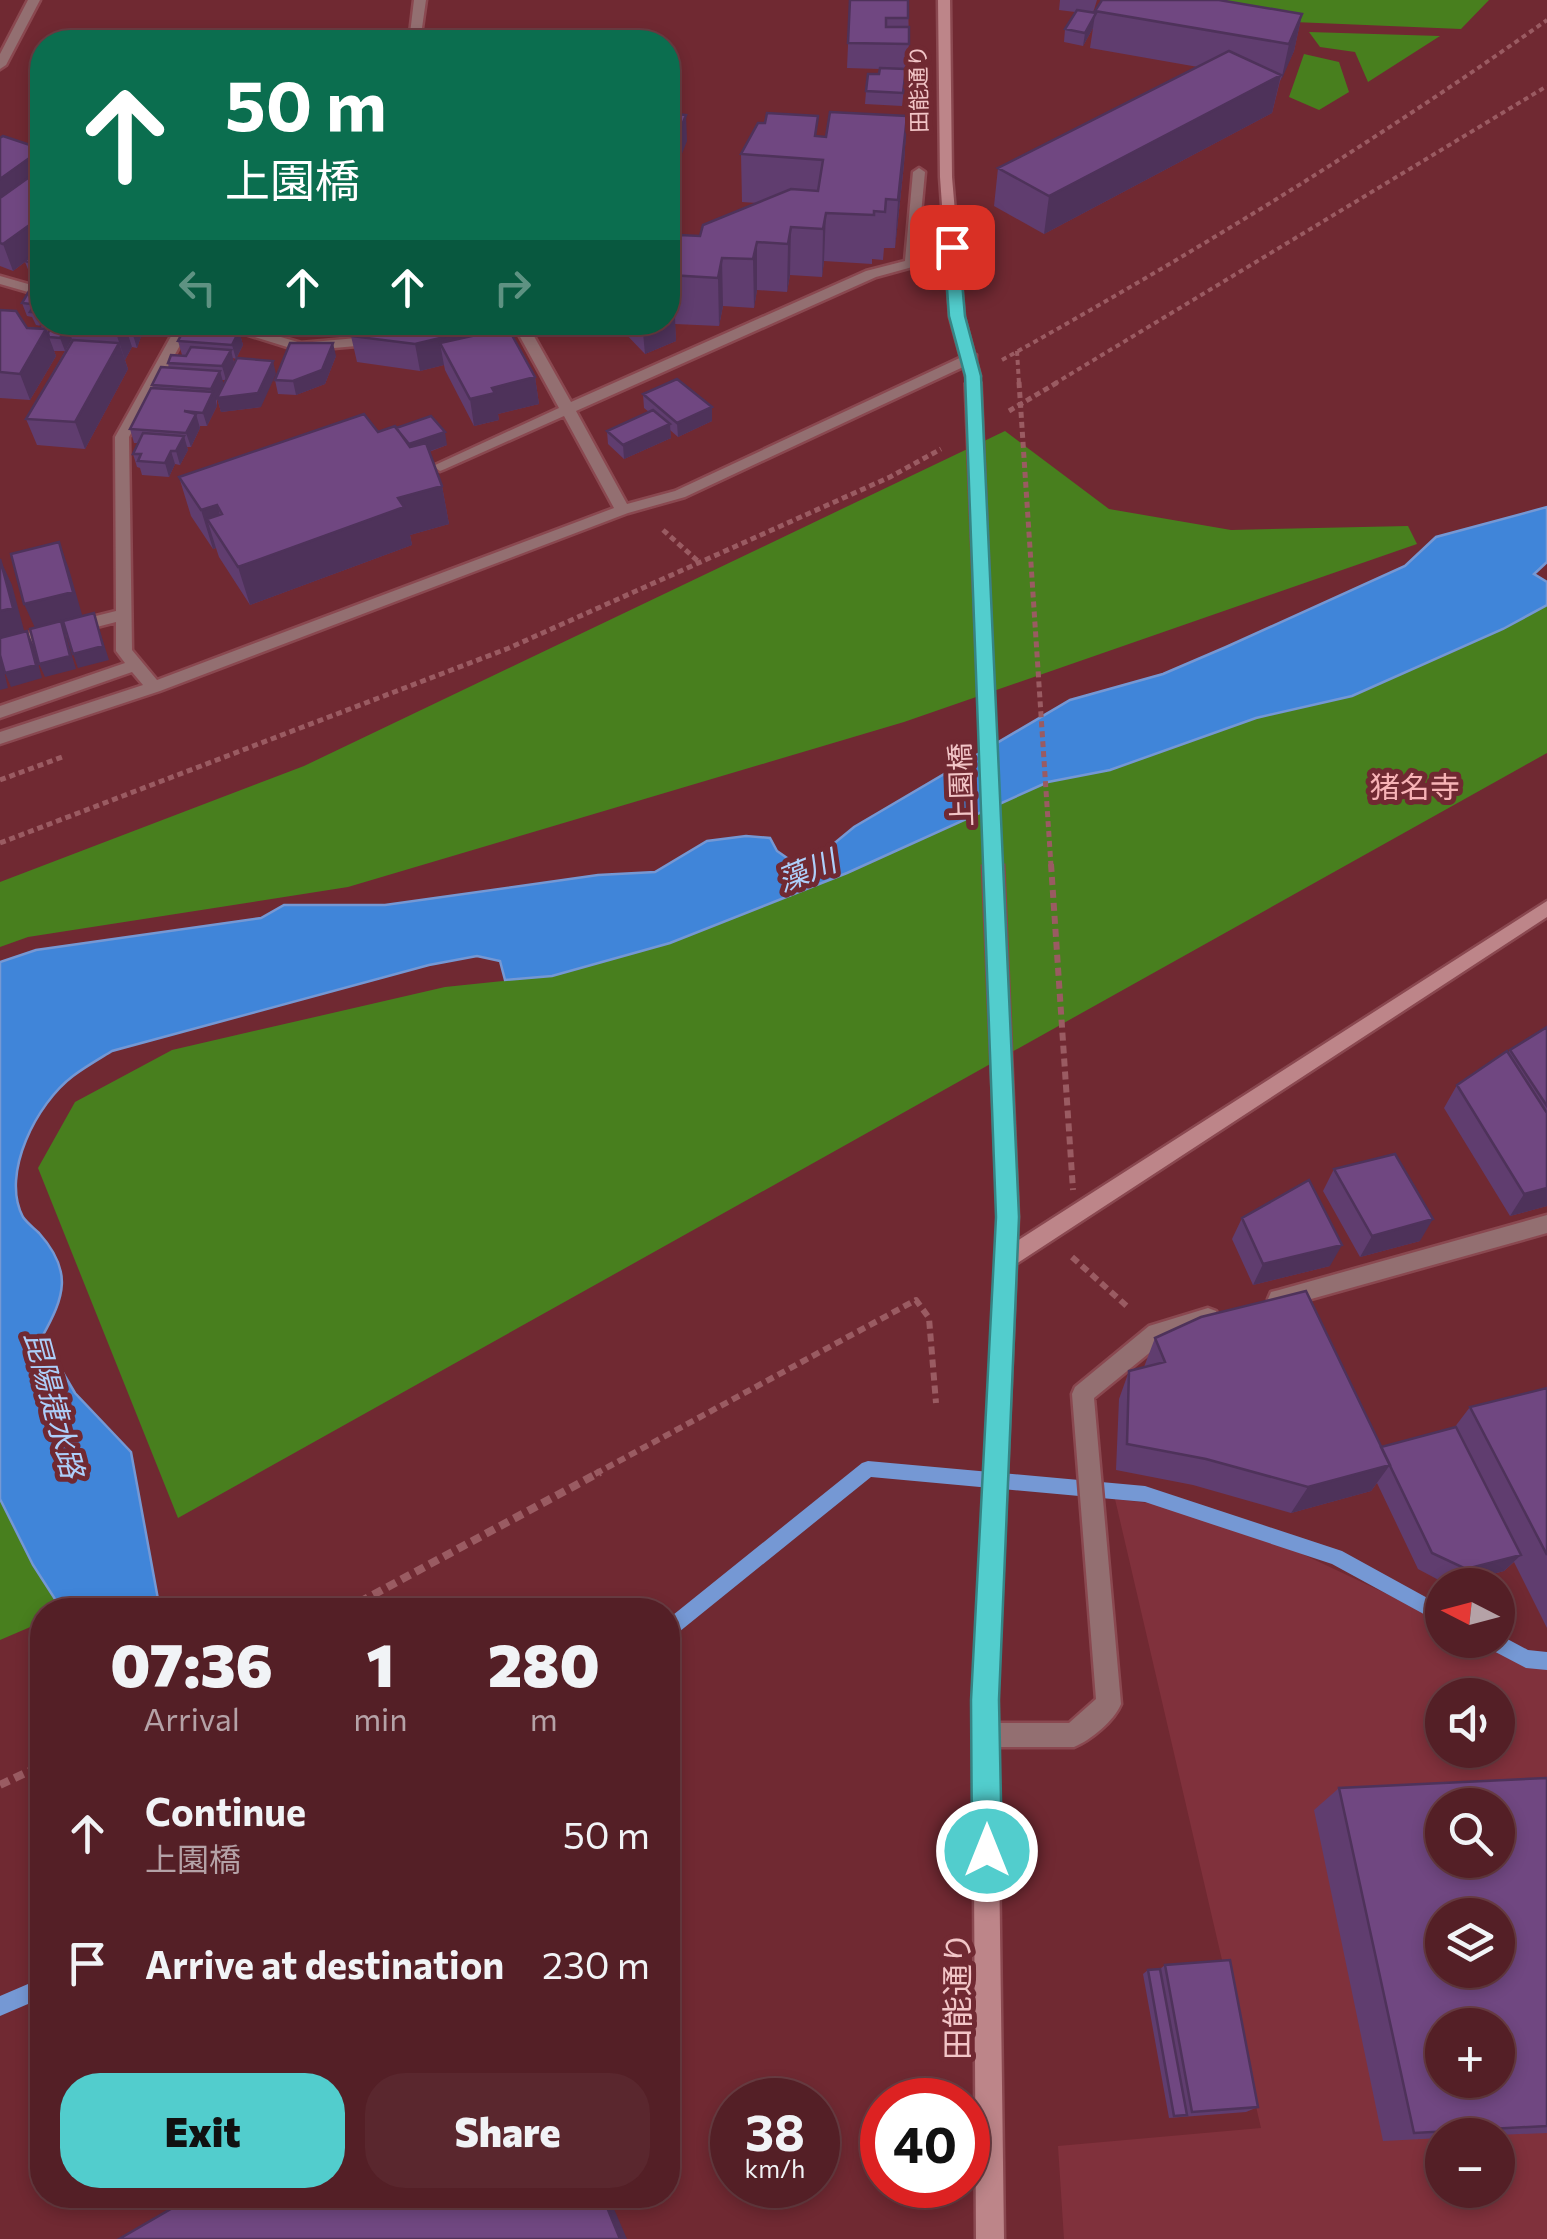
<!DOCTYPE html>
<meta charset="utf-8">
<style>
body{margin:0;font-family:Commissioner,"Noto Sans JP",sans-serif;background:#5a272e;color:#f1f3f6;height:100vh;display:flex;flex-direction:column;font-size:38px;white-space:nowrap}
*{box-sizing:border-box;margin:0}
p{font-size:32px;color:#b5a2a7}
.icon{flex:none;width:55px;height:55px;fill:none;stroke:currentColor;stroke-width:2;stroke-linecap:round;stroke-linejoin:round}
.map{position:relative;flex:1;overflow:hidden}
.details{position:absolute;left:30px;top:1598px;width:650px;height:610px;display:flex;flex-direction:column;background:#541f26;border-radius:40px;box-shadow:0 5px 15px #0003,0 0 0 2px #6a3d43}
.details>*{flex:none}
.banner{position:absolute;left:30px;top:30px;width:650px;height:305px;border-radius:40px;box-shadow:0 5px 15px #0003,0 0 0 2px #6a3d43;background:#0b6e4f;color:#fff;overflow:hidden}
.needle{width:65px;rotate:276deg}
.buttons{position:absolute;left:1425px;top:1568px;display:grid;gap:20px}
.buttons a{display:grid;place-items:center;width:90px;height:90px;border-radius:50%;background:#541f26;box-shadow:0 5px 15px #0003,0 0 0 2px #6a3d43;font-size:50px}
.speed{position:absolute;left:710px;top:2078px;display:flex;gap:20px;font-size:50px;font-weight:700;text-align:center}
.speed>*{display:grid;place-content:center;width:130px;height:130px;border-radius:50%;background:#541f26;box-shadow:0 5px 15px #0003,0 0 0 2px #6a3d43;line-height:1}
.speed small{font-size:25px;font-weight:400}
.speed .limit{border:15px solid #d22;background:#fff;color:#111}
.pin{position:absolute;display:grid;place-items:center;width:85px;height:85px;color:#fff;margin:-42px;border-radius:20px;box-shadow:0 5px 15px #0006}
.me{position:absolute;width:110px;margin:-55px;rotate:0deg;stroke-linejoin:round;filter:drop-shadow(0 0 8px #0008)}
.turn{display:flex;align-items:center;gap:35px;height:210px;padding:0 30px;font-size:45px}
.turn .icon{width:130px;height:130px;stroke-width:2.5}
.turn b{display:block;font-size:70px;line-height:85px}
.lanes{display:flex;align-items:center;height:95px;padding:0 30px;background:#0003;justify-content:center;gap:50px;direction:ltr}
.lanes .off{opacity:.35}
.eta{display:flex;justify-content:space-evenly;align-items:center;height:170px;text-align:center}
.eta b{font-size:60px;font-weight:800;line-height:70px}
.cta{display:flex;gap:20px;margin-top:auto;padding:20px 30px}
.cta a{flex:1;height:115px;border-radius:40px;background:#52cdcd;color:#111;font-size:40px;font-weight:800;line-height:115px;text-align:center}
.cta a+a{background:#5a272e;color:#f1f3f6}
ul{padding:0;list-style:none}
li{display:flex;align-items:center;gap:30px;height:130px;padding:0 30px}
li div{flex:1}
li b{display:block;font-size:38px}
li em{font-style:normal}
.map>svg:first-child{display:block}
.built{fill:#80313c;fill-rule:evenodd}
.green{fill:#487f1e}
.water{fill:#4085d9;stroke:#7598d4;stroke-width:2.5}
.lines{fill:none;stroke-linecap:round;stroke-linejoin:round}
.stream{fill:#7598d4;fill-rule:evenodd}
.street-casing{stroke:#8a4850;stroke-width:5}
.secondary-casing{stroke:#8a4850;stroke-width:5}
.path-far3{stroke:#9a5b62;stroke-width:4;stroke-dasharray:5 4;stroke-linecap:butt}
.path-far2{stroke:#9a5b62;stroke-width:5;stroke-dasharray:6 4;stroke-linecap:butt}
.path-far1{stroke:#9a5b62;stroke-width:6;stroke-dasharray:8 5;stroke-linecap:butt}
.path{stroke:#9a5b62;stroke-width:8;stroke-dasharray:10 6;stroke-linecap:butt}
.street{fill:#936f71;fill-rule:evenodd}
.secondary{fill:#bd8589;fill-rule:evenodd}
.secondary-bridge-far2-casing{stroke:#8a4850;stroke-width:16;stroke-linecap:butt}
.secondary-bridge-far1-casing{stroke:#8a4850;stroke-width:20;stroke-linecap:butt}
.secondary-bridge-casing{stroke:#8a4850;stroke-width:25;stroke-linecap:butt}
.path-bridge-far2{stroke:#9a5b62;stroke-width:4;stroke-dasharray:5 4;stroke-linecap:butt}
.path-bridge-far1{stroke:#9a5b62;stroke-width:5;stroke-dasharray:6 4;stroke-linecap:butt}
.path-bridge{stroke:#9a5b62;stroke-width:6;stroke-dasharray:8 5;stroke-linecap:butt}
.secondary-bridge-far2{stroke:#bd8589;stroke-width:12}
.secondary-bridge-far1{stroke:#bd8589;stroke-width:16}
.secondary-bridge{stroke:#bd8589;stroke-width:20}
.wall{fill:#603d6f;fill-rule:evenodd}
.shaded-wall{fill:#4e325a}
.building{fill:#704781;stroke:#4e325a;stroke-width:2.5;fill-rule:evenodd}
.route{fill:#52cdcd;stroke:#358585;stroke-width:2.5}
.labels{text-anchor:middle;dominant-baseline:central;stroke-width:10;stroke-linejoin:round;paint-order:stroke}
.far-street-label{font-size:22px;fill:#f2c5c7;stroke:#702932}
.street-label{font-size:28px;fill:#f2c5c7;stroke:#702932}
.neighbourhood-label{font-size:30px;fill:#f7b2b6;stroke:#702932}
.water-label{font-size:30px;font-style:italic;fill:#adcffa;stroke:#702932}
.near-street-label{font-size:32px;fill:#f2c5c7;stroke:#702932}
</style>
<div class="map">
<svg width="1547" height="2239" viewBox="0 0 1547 2239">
<rect width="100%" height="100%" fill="#702932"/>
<!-- built -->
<path class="built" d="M1115 1499 1211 1511 1442 1620V1640H1486L1547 1669V2239H1064L1058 2146 1261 2128ZM1442 1695H1498V1750H1442ZM1442 1805H1498V1860H1442ZM1442 1915H1498V1970H1442ZM1442 2025H1498V2080H1442ZM1442 2135H1498V2190H1442Z"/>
<!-- green -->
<path class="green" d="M1159 0H1489L1461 29 1198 18Z
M1309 32 1440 36 1368 82 1355 52 1320 47Z
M1304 54 1339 62 1349 92 1319 110 1289 97Z
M1005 431 1109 509 1231 530 1408 526 1417 544 904 722 348 887 28 937 0 947V882L304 766Z
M1547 605V753L178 1518 38 1168 75 1102 172 1050 445 987 552 976 670 943 847 873 1048 782 1110 770 1256 718 1352 696 1503 629Z
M0 1499 33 1565 62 1610H42V1622L0 1640Z"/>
<!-- water -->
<path class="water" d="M1547 507V562L1534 574 1547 582V605L1503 629 1352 696 1256 718 1110 770 1048 782 847 873 670 943 552 976 505 980 500 961 477 956 429 965 112 1051C99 1059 85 1067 73 1076 37 1103 0 1174 23 1217 27 1223 34 1228 39 1233 73 1271 65 1296 42 1337L75 1393 131 1452 160 1610H62L33 1565 0 1499V962L36 950 261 918 284 905H385L598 875 655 872 707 841 746 836 770 838 777 851 793 862 825 851 854 827 1070 700 1163 674 1226 647 1405 566 1436 537Z"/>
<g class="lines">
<!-- stream -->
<path class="stream" d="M868 1461 1145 1486 1342 1551 1442 1606V1624L1332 1564 1145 1502 871 1477 674 1636 668 1639V1619L862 1463Z
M1498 1634 1528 1650 1547 1652V1670L1526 1668 1484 1646 1481 1640H1498Z
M42 1978V1998L0 2016V1996Z"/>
<defs>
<path id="street" d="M28 0H40L6 65 0 69V54Z
M414 0H426L420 42H409Z
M919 168 925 172 916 266 876 277 576 411 627 504 675 491 966 355H976V361L685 497 628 513 160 691 0 744V732L143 685 132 672 0 718V706L125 663 116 651V622L0 652V640L116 611 115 437 179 322H193L129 437 132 650 157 680 614 508 564 416 445 469 440 471 433 466 559 408 512 322H526L571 402 866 271 905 261 913 172Z
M0 276 42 288V296L0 284Z
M207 322H231L301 343 379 336 386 340 379 344 300 351Z
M1547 1215V1233L1279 1308 1271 1306 1268 1299 1271 1292 1279 1290Z
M1208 1308 1216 1311 1219 1318 1216 1325 1164 1341 1094 1398 1121 1704C1114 1721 1091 1740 1074 1747H986L977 1744 974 1735 977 1726 986 1723H1069L1096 1699 1072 1394 1075 1387 1149 1326Z"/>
<path id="secondary" d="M938 0H950L952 177 964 317 980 376 973 380 966 376 950 317 940 177Z
M1547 901V917L1016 1264 997 1700 1004 2239H976L973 1700 998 1217 1001 1211 1008 1208 1015 1211 1018 1217 1017 1241Z"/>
</defs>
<!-- street casing -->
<use href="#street" class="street-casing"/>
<!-- secondary casing -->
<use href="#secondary" class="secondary-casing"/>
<!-- path-far3 -->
<path class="path-far3" d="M1002 360C1189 256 1372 144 1547 20
M1054 384 1547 86"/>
<!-- path-far2 -->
<path class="path-far2" d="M1009 411 1058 382
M663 530 699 562
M0 780 65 756
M0 843 509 648 890 477 941 449"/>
<!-- path-far1 -->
<path class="path-far1" d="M1072 1257 1130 1309
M595 1474 916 1300 929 1318 936 1403"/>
<!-- path -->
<path class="path" d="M345 1610 600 1472
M0 1785 42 1765"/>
<!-- street -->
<use href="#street" class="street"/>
<!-- secondary -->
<use href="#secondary" class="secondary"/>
<defs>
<path id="secondary-bridge-far2" d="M973 376V384"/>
<path id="secondary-bridge-far1" d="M973 382 993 866"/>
<path id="secondary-bridge" d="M993 864 1008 1217"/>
</defs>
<!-- secondary-bridge-far2 casing -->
<use href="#secondary-bridge-far2" class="secondary-bridge-far2-casing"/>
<!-- secondary-bridge-far1 casing -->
<use href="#secondary-bridge-far1" class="secondary-bridge-far1-casing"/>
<!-- secondary-bridge casing -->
<use href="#secondary-bridge" class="secondary-bridge-casing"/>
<!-- path-bridge-far2 -->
<path class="path-bridge-far2" d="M1017 351 1019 384"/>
<!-- path-bridge-far1 -->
<path class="path-bridge-far1" d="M1019 382 1051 866"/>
<!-- path-bridge -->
<path class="path-bridge" d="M1051 864 1073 1190"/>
<!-- secondary-bridge-far2 -->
<use href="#secondary-bridge-far2" class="secondary-bridge-far2"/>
<!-- secondary-bridge-far1 -->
<use href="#secondary-bridge-far1" class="secondary-bridge-far1"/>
<!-- secondary-bridge -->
<use href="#secondary-bridge" class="secondary-bridge"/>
</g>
<!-- wall -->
<path class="wall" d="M850 0H908L909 44 902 106 865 104 866 91 879 74 880 69 847 68Z
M1060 0H1097L1093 13H1095V11L1302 14 1294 51 1280 81 1272 113 1044 234 994 206 998 168 1198 67 1090 48 1093 28 1083 46 1064 42 1065 29 1075 12 1059 10Z
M907 116 904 164 895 248H884L883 260 872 259V264L824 261 822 277 790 275 787 292 757 290 754 308 723 306 719 326 675 324 676 341 645 354 621 329 620 322H668V245L677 246 700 236 757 203 742 202 741 154 817 136 826 137Z
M0 138 42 148V278L30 274 25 262 13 271 0 266Z
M40 298 42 299V322H146L137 348 132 347 125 360 128 369 85 449 37 445 26 419 65 351H54L56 356 30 400 0 398V310L27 328 42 329 41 326 36 325 32 317 27 316 22 303Z
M252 322H290L282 331Z
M214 329 239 331 243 345 236 359 233 358 234 363 261 407 221 412 217 398V406L207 426H200V428L191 447H187L188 450 180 465 175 464 169 477 142 475 140 468 137 467 133 454 138 443H134L130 429 153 388 152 385 169 368 168 363 186 356 187 355H182L178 341ZM222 380H226L217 398Z
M504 329 535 377 539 404 498 414 499 420 474 426 445 370 444 365 420 371 357 362 351 336Z
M336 356 325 384 296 395 278 394 275 380Z
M643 394 712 421 678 437 670 430 671 438 624 459 608 444 607 431 649 412 644 408Z
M396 428 447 445 429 452 442 486 449 524 410 535 412 545 250 605 219 557 216 548 213 549 191 516 179 477Z
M1547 1027V1206L1510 1216 1444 1108 1457 1085Z
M1334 1169 1420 1241 1360 1257 1323 1191Z
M1242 1218 1330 1266 1253 1285 1232 1239Z
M1155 1338 1381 1447 1454 1428 1470 1407 1547 1388V1628L1514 1562 1504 1571 1453 1585H1448L1418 1569 1377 1483 1371 1491 1291 1513 1193 1485 1116 1470 1119 1399 1129 1371 1144 1367Z
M1547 1778V2133L1498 2135H1442V2138L1383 2141 1314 1810 1339 1788Z
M1165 1965 1258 2107 1246 2112 1169 2118 1143 1974 1148 1970 1160 1969Z"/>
<!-- shaded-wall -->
<path class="shaded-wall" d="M1302 14 1294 51 1281 81 1289 44Z
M1095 15 1093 28 1083 46 1085 33Z
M1281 75 1272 113 1044 234 1049 196Z
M686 115 687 141 668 190V161Z
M907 116 904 164 895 248 898 200Z
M42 149V181L0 213V179Z
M826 213 824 261 822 277 823 229Z
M42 216V249L13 271 3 244Z
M791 227 790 275 787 292 788 244Z
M757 242V290L754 308 753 259Z
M722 258 723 306 719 326 718 278Z
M38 292 42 305 34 312 31 304Z
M674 292 676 341 645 354 642 322H668V295Z
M69 322H82L69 330 72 339 65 351 60 338Z
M122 322H124L132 347 125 360 116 333Z
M129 322H146L137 348Z
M279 322H290L282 331Z
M543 322H595L544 334Z
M503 323 506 349 440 343 444 365 420 371 415 344Z
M46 329 56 356 30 400 20 374Z
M239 331 243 345 236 359 232 345Z
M119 343 128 369 85 449 75 422Z
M333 343 336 356 325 384 296 395 293 381Z
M231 350 234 363 226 380 222 366Z
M273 361 276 374 261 407 221 412 217 398Z
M220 371 224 385 216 401 217 406 207 426 203 413 212 394 211 389Z
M535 377 539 404 498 414 499 420 474 426 470 399 492 388Z
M712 407V421L678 437 677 423Z
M196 414 200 428 191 447 186 433Z
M670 424 671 438 624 459 623 445Z
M445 432 447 445 408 459 405 446Z
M184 436 188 450 180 465 176 451Z
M171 451 175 464 169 477 165 463Z
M442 486 449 524 410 535 412 545 250 605 238 567 398 498Z
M217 505 229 543 207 519 216 548 213 549 201 510Z
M59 542 69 569 83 618 62 623 76 669 45 677 39 664 36 630 24 604Z
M0 559 12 585 25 634 0 640Z
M94 613 109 660 78 668 73 654Z
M27 631 33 644 42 678 11 687 5 673Z
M0 654 8 688 0 690Z
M1547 1188V1206L1510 1216 1524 1194Z
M1433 1219 1420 1241 1360 1257 1372 1236Z
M1342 1245 1330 1266 1253 1285 1263 1264Z
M1390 1465 1371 1491 1291 1513 1308 1487Z
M1521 1555 1504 1571 1451 1585 1466 1569Z
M602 2195H608L627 2239H620Z"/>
<!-- building -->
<path class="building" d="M850 0H908V18H886V27H909V44L848 43Z
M1102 0H1219L1302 14 1289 44 1095 11Z
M1077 10 1096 13 1085 33 1065 29Z
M473 40V42H443Z
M1229 51 1281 75 1049 196 998 168Z
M880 68 906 69 903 93 866 91 868 74H879Z
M830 112 907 116 898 200 886 199 885 212 874 211V215L826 213 823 229 791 227 788 244 757 242 753 259 722 258 718 278 670 275 671 270H668V264H672L674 257H668V245L677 246 680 235 700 236 703 225 791 189 818 191 823 160 741 154 758 123H765L767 113 818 116 815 136 826 137Z
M668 113 686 115 668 161Z
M3 136 42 149 0 179V138Z
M42 168V216L3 244 0 243V198Z
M42 246V266L25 261Z
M29 291 38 292 31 304 22 303Z
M39 298 42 299V313L30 312Z
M0 310 16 311 27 328 46 329 20 374 0 372Z
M42 322H69L60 338 49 337 48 333 52 326 41 325Z
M73 322H122L116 333 69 330Z
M188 322 212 323 209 329 239 331 232 345 178 341Z
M401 322H503V323L415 344 351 336 352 325Z
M508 328 535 377 492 388 495 393 470 399 440 343Z
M73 340 119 343 75 422 26 419Z
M290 343H333L322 370 293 381 275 380Z
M191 347 231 350 222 366 168 363 171 355 186 356Z
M237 358 273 361 258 393 217 398Z
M161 367 220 371 211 389 152 385Z
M677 379 712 407 677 423 643 394Z
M151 388 213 392 203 413 184 411 196 414 186 433 130 429Z
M653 410 670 424 623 445 607 431Z
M364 414 378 432 395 426 410 447 426 443 442 486 398 498 404 507 238 567 207 519 222 514 217 505 201 510 179 477Z
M431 416 445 432 409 444 396 428Z
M143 433 184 436 176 451H171L165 463 138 461 141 454H133Z
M59 542 73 592 24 604 11 554Z
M0 559 13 608 0 611Z
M94 613 103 646 73 654 63 621Z
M61 621 70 656 39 664 30 629Z
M27 631 36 665 5 673 0 655V638Z
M1547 1027V1106L1510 1050Z
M1507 1051 1547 1113V1188L1524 1194 1457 1085Z
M1395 1154 1433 1219 1372 1236 1334 1169Z
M1309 1180 1342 1245 1263 1264 1242 1218Z
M1306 1291 1390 1465 1308 1487 1206 1459 1127 1444 1129 1371 1165 1362 1155 1338 1201 1317Z
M1547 1388V1555L1470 1407Z
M1456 1427 1521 1555 1466 1569 1432 1553 1381 1447Z
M1547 1778V2126L1414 2133 1339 1788ZM1442 1805H1498V1860H1442ZM1442 1915H1498V1970H1442ZM1442 2025H1498V2080H1442Z
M1230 1960 1258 2107 1192 2112 1165 1965Z
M1160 1969 1187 2115 1174 2116 1148 1970Z
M195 2195H602L620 2239H119Z"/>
<!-- route -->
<path class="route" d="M952 242 959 247 965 316 981 376 1019 1217 999 1700 1002 1851 997 1861 987 1866 977 1861 972 1851 971 1700 996 1217 965 376 949 316 944 247Z"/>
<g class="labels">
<!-- far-street labels -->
<g class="far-street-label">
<text transform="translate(918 89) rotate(-91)">田能通り</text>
</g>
<!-- street labels -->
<g class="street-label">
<text transform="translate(960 785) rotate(-92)">上園橋</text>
</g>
<!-- neighbourhood labels -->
<g class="neighbourhood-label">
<text x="1415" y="785">猪名寺</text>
</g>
<!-- water labels -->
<g class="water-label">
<text transform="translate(806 869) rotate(-22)">藻川</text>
<text transform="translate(56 1404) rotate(75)">昆陽捷水路</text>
</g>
<!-- near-street labels -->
<g class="near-street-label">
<text transform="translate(956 1996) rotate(-90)">田能通り</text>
</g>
</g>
</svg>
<div class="buttons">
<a><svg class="needle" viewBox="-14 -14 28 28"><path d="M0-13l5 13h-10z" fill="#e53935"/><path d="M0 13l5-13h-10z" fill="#b5a2a7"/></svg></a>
<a><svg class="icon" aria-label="sound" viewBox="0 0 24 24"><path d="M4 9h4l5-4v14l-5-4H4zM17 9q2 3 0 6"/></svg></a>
<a><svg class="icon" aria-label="search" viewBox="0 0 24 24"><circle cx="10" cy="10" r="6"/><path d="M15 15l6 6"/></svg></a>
<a><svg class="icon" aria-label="layers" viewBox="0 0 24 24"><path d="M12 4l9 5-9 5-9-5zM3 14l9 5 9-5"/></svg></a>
<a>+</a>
<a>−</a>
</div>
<div class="speed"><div>38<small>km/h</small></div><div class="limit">40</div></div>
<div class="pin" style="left:952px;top:247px;background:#d93025"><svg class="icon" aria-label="arrive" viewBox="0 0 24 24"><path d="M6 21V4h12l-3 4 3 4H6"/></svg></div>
<svg class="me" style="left:987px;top:1851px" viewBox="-20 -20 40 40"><circle r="17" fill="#52cdcd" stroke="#fff" stroke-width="3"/><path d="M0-11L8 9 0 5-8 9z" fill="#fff"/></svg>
<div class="banner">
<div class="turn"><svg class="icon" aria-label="ahead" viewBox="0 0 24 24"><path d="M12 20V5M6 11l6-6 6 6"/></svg><div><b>50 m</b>上園橋</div></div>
<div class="lanes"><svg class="icon off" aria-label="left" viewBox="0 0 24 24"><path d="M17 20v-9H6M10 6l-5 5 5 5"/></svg><svg class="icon" aria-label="ahead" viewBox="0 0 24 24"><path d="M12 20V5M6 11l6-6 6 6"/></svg><svg class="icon" aria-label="ahead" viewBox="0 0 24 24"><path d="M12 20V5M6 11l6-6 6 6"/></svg><svg class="icon off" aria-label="right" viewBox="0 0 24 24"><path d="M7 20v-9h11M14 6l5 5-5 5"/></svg></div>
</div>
<section class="details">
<div class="eta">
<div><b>07:36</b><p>Arrival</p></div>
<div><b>1</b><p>min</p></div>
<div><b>280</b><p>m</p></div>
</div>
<ul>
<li><svg class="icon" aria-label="ahead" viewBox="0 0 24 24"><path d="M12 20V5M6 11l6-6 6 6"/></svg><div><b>Continue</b><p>上園橋</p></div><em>50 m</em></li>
<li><svg class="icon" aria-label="arrive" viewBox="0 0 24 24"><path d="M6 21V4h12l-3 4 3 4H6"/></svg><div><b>Arrive at destination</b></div><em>230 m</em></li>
</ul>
<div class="cta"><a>Exit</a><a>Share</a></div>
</section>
</div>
